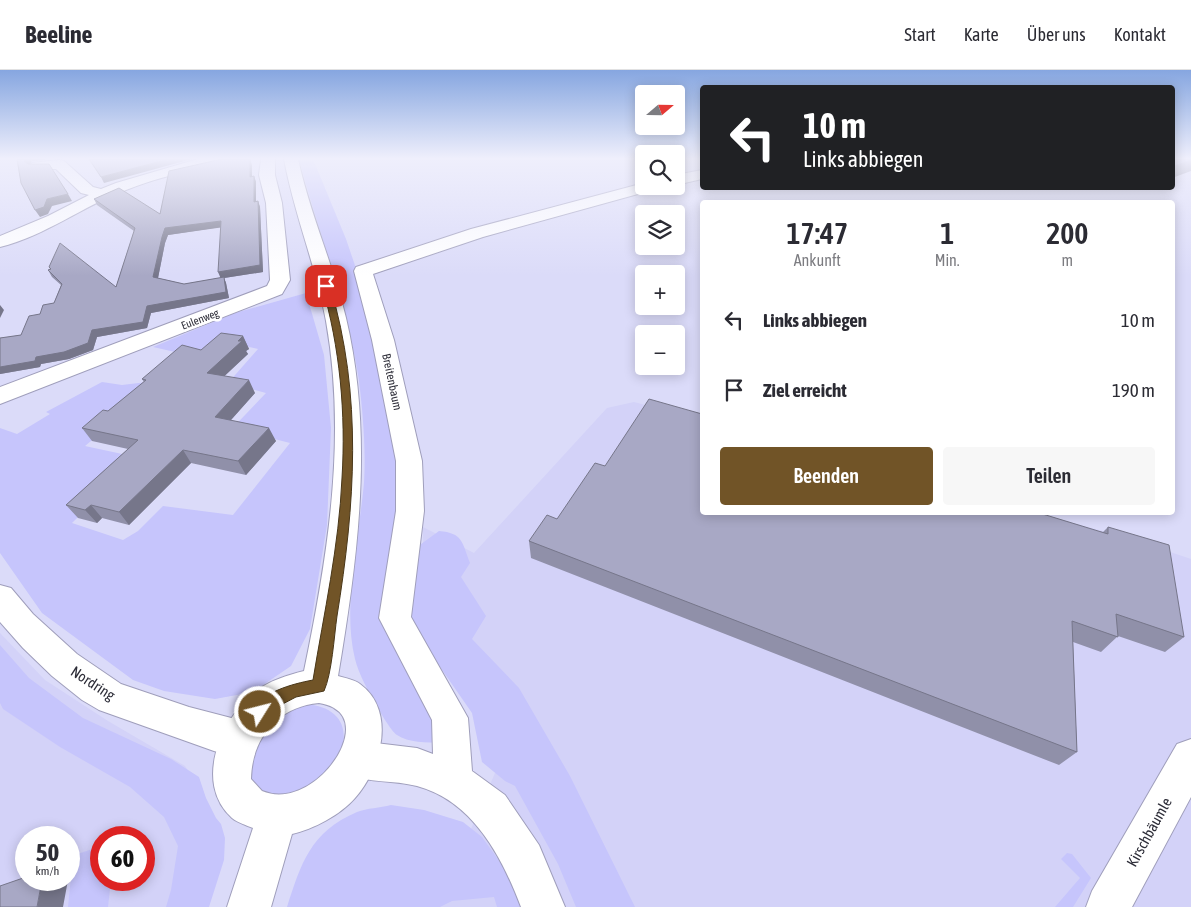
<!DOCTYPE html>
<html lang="de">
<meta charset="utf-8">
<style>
body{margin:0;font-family:"Asap Condensed",sans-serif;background:#f7f7f7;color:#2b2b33;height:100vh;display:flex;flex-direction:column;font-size:19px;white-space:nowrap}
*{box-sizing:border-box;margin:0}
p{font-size:16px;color:#7c7c81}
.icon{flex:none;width:28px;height:28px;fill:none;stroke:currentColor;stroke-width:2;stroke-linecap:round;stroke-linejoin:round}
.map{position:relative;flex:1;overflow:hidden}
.side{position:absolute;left:700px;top:130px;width:475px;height:315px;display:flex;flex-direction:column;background:#fff;border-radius:5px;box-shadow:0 2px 12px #0003}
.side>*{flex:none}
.guide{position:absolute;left:700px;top:15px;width:475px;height:105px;border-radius:5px;box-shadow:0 2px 12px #0003;background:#202124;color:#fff;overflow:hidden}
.needle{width:32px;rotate:70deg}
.buttons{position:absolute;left:635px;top:15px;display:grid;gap:10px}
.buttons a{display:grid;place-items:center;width:50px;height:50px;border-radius:5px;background:#fff;box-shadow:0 2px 12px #0003;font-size:25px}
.speed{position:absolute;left:15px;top:756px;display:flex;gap:10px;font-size:25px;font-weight:700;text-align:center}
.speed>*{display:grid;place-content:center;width:65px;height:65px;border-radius:50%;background:#fff;box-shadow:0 2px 12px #0003;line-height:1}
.speed small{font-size:12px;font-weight:400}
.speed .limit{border:8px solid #d22;background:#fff;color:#111}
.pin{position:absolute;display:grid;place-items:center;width:42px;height:42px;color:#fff;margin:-21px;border-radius:10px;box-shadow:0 2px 8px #0006}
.me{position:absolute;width:55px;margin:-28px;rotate:54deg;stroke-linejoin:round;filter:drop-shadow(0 0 4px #0008)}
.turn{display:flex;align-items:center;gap:18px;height:105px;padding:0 20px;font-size:22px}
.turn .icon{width:65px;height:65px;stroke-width:2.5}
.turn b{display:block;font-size:35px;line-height:42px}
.eta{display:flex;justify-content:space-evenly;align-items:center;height:85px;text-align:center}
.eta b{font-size:30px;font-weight:600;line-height:35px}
.button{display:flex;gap:10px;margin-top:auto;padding:10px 20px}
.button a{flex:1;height:58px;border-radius:5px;background:#715427;color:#fff;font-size:20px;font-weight:600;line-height:58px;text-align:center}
.button a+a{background:#f7f7f7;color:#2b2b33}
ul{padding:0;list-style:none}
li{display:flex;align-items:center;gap:15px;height:70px;padding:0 20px}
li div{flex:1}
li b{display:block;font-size:19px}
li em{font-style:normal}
header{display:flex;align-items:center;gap:30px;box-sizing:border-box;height:70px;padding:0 25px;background:#fff;border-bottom:1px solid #e1e1e2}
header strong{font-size:24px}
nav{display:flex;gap:28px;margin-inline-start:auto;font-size:18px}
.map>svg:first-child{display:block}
.built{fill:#d3d2f8;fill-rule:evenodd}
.green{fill:#c6c5fc}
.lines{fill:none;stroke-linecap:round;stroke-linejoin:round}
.minor-casing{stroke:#9f9ebb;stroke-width:2}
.major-casing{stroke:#9f9ebb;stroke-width:2}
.minor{fill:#fff;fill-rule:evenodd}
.major{fill:#fff;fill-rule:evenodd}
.wall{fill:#9090a9;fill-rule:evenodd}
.shaded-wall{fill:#76768a}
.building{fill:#a8a8c5;stroke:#76768a}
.route{fill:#715427;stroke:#493719}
.labels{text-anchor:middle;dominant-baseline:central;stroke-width:5;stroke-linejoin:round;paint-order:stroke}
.far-street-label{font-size:11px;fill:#2d2d38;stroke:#fff}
.street-label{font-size:12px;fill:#2d2d38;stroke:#fff}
.near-street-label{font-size:15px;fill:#2d2d38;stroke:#fff}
</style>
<header>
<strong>Beeline</strong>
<nav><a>Start</a><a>Karte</a><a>Über uns</a><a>Kontakt</a></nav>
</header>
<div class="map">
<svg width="1191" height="837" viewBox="0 0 1191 837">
<rect width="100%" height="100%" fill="#dbdbf9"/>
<!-- built -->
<path class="built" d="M634 332 702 350V442L1036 443 1125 467 1191 489V837H289L468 766 501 689 424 553 423 457 474 483 607 338Z
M0 563 45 610 108 651 185 696 197 715 193 837H0ZM26 768H69V810H26ZM101 768H144V810H101Z"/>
<!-- green -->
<path class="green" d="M299 89H313L346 169 363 219 392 332 402 443 392 512 444 651 441 673C427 672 408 673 397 665 390 660 380 641 375 634 368 620 359 605 355 589 342 536 359 468 364 413 366 379 363 344 359 311 348 235 318 163 299 89Z
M306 223 324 285 331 358 327 455 310 559 291 596 253 622 215 629 164 621 133 610 42 543 0 483V358L17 364 50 344 46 342 102 312 122 315 147 312 145 326 85 376 150 390 132 394 72 453 123 470 138 461 163 436 233 445 290 373 243 361 223 368 266 323 228 313 258 279 227 272 206 289 153 277 235 243Z
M439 461C463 463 462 472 470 493L461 507 486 546 472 569 519 618 570 706 635 837H576L558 794 515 716 505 711 482 692 472 643 415 561 410 536 417 477Z
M0 575 29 608 83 648 171 689 199 707 206 728 216 748 221 754 225 768 224 790 209 837H166L171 820 178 776 164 747 130 717 60 677 3 639 0 633Z
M305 634C349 637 353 671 330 702 323 711 297 722 286 727L260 721 252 712 247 700 248 686 274 647Z
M391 735 424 740 463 752 482 767 508 803 521 837H497L494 827 452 831 440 837H287C301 794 310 762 357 742 367 738 380 738 391 735Z
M101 776V810H111L108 837H68L71 807H69V787Z
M1067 783 1072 784 1091 808 1073 837H1055L1080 808 1061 789Z"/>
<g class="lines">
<defs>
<path id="minor" d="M198 89H228L226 92C193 100 158 107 126 120 83 136 45 166 0 177V166L48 146 89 125 81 123 56 99H32L30 96 32 93 59 90 64 91 93 117 101 119 116 113Z
M261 89H275V105L282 133 290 210 282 224 0 334V317L267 216 270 210 266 133 259 105Z
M702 100V109L676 115V105Z
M644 113V116H659L656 119 483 167 373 204 394 270 422 391 424 441 411 547 468 648 472 701 505 725 539 775 565 837H521C502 787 473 731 417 716 393 710 369 713 345 704L340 690 345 676 359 671 417 678 433 684 432 650 379 548 396 441V391L372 270 354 201 356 197 471 159Z
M0 515 11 518 33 544 77 584 121 614 189 637 239 650 252 656 258 669 252 682 239 688 214 681 99 640 82 630 52 606 23 578 0 552Z
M1191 669V727L1132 837H1086L1092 821 1177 674Z"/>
<path id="major" d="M284 89H298C310 144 333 194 346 248 374 366 358 488 338 606 345 608 355 610 360 614 397 641 381 699 355 728 340 745 314 759 292 764L271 837H227L253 758C246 755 238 753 232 748 193 713 221 649 255 622 268 611 288 605 304 601 328 485 347 369 326 251 316 196 294 144 284 89ZM319 633C324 634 329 635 334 638 372 659 312 742 262 721L251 709C252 668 277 637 319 633Z"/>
</defs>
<!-- minor casing -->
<use href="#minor" class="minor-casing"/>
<!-- major casing -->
<use href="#major" class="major-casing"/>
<!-- minor -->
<use href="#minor" class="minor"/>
<!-- major -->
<use href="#major" class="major"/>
</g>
<!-- wall -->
<path class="wall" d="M252 95V107L254 106 256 112V131H258L260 137 263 202 224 208 226 213 229 228 151 243 147 258 97 267 93 280 69 289 41 294 40 297 0 304V268L21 265 40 244 54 233 61 215 52 207 48 200 50 199 49 197 116 217 134 161 97 135 94 129 160 144ZM221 157 220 208 184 214 158 208 165 173 168 165Z
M243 266 249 279 246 281 248 284 224 306 255 323 231 350 276 371 246 405 191 393 129 455 102 448 97 453 78 448 66 435 128 379 92 371 82 358 108 341 144 312 142 309Z
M605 396 1103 462 1108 457 1184 567 1165 582 1118 566 1101 582 1073 572 1077 682 1059 695 531 488 529 471 557 449Z"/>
<!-- shaded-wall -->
<path class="shaded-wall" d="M26 89H45V90L32 91 28 97 24 91Z
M169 89H192L104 113 101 107Z
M250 89 252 95V113L250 107Z
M1191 90V101L1172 108V97Z
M254 106 256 112V138L254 132Z
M68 124 72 131 52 136 48 144 40 147 35 140 47 129Z
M258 131 260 137 263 202 224 208 226 213 229 228 151 243 147 258 97 267 93 280 69 289 41 294 40 297 0 304V297L36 287 92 260 147 236 221 209 218 202Z
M221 151 224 157 168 165 165 173 157 213 153 207 162 167 165 158Z
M0 235 4 240 0 248Z
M243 266 249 279 246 281 248 284 214 316 207 303Z
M249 310 255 323 222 360 215 347Z
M269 358 276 371 246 405 238 391Z
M183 380 191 393 129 455 119 442Z
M91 435 102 448 97 453 85 440Z
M42 810H68L63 837H37Z"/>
<!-- building -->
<path class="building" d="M17 89H26L24 91 28 94H49L68 124 47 129 44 137 35 140 21 113Z
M89 89H169L101 107Z
M222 89H250V107L254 106V132L258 131 260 195 218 202 221 151 165 158 162 167 153 207 184 214 224 207 226 222 147 236 143 252 92 260 88 273 64 282 36 287 35 291 0 297V268L21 265 29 246 40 244 43 235 54 233 62 214 48 200 51 199 49 197 60 173 116 217 135 158 94 129 119 118 160 144 169 101Z
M1172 89H1191V90L1172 97Z
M221 263 243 266 238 271H242L207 303 249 310 215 347 269 358 238 391 183 380 119 442 91 435 85 440 66 435 138 370 82 358 103 340 108 341 146 310 142 309 182 275 201 280Z
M649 329 702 344V442H1036L1108 464V457L1169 475 1184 567 1116 544 1118 567 1072 551 1077 682 529 471 547 445 557 449 595 393 605 396Z
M26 807V810H42L37 837H0V816Z"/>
<!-- sky -->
<linearGradient id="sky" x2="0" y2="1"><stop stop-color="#86a6e0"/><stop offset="0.43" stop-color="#efeffc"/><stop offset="1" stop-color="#efeffc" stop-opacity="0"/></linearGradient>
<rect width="1191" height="206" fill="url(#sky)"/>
<!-- route -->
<path class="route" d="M326 213 330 216C363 326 355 435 337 546 334 567 332 603 324 621L296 627 275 638 265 648 260 650 254 648 252 642C261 622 292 614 313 610 324 543 339 476 342 408 346 344 340 277 322 216Z"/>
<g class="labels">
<!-- far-street labels -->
<g class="far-street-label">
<text transform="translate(200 249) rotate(-21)">Eulenweg</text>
</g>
<!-- street labels -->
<g class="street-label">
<text transform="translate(392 312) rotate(78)">Breitenbaum</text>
</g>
<!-- near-street labels -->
<g class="near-street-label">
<text transform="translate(93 613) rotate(33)">Nordring</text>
<text transform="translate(1149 762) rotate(-61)">Kirschbäumle</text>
</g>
</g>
</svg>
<div class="buttons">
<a><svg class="needle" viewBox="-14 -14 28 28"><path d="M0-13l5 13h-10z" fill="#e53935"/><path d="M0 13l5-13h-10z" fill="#7c7c81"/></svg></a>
<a><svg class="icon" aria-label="search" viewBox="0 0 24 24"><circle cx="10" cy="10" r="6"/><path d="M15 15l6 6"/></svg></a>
<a><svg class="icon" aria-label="layers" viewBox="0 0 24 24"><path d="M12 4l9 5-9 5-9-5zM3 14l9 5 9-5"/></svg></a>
<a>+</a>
<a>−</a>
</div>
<div class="speed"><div>50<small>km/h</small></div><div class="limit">60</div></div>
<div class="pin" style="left:326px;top:216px;background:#d93025"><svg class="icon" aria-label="arrive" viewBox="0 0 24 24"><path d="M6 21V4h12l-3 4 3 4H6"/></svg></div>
<svg class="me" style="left:260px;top:642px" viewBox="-20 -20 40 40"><circle r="17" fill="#715427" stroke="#fff" stroke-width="3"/><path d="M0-11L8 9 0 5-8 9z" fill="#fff"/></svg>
<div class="guide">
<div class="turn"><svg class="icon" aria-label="left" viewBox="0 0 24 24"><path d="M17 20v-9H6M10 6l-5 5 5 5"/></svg><div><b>10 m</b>Links abbiegen</div></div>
</div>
<section class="side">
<div class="eta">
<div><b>17:47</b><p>Ankunft</p></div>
<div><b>1</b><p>Min.</p></div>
<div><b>200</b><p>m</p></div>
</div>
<ul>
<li><svg class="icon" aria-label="left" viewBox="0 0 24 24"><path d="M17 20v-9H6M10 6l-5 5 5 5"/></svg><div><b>Links abbiegen</b></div><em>10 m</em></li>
<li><svg class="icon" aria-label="arrive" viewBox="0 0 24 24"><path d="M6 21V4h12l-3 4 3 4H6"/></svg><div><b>Ziel erreicht</b></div><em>190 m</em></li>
</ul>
<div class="button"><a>Beenden</a><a>Teilen</a></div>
</section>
</div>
